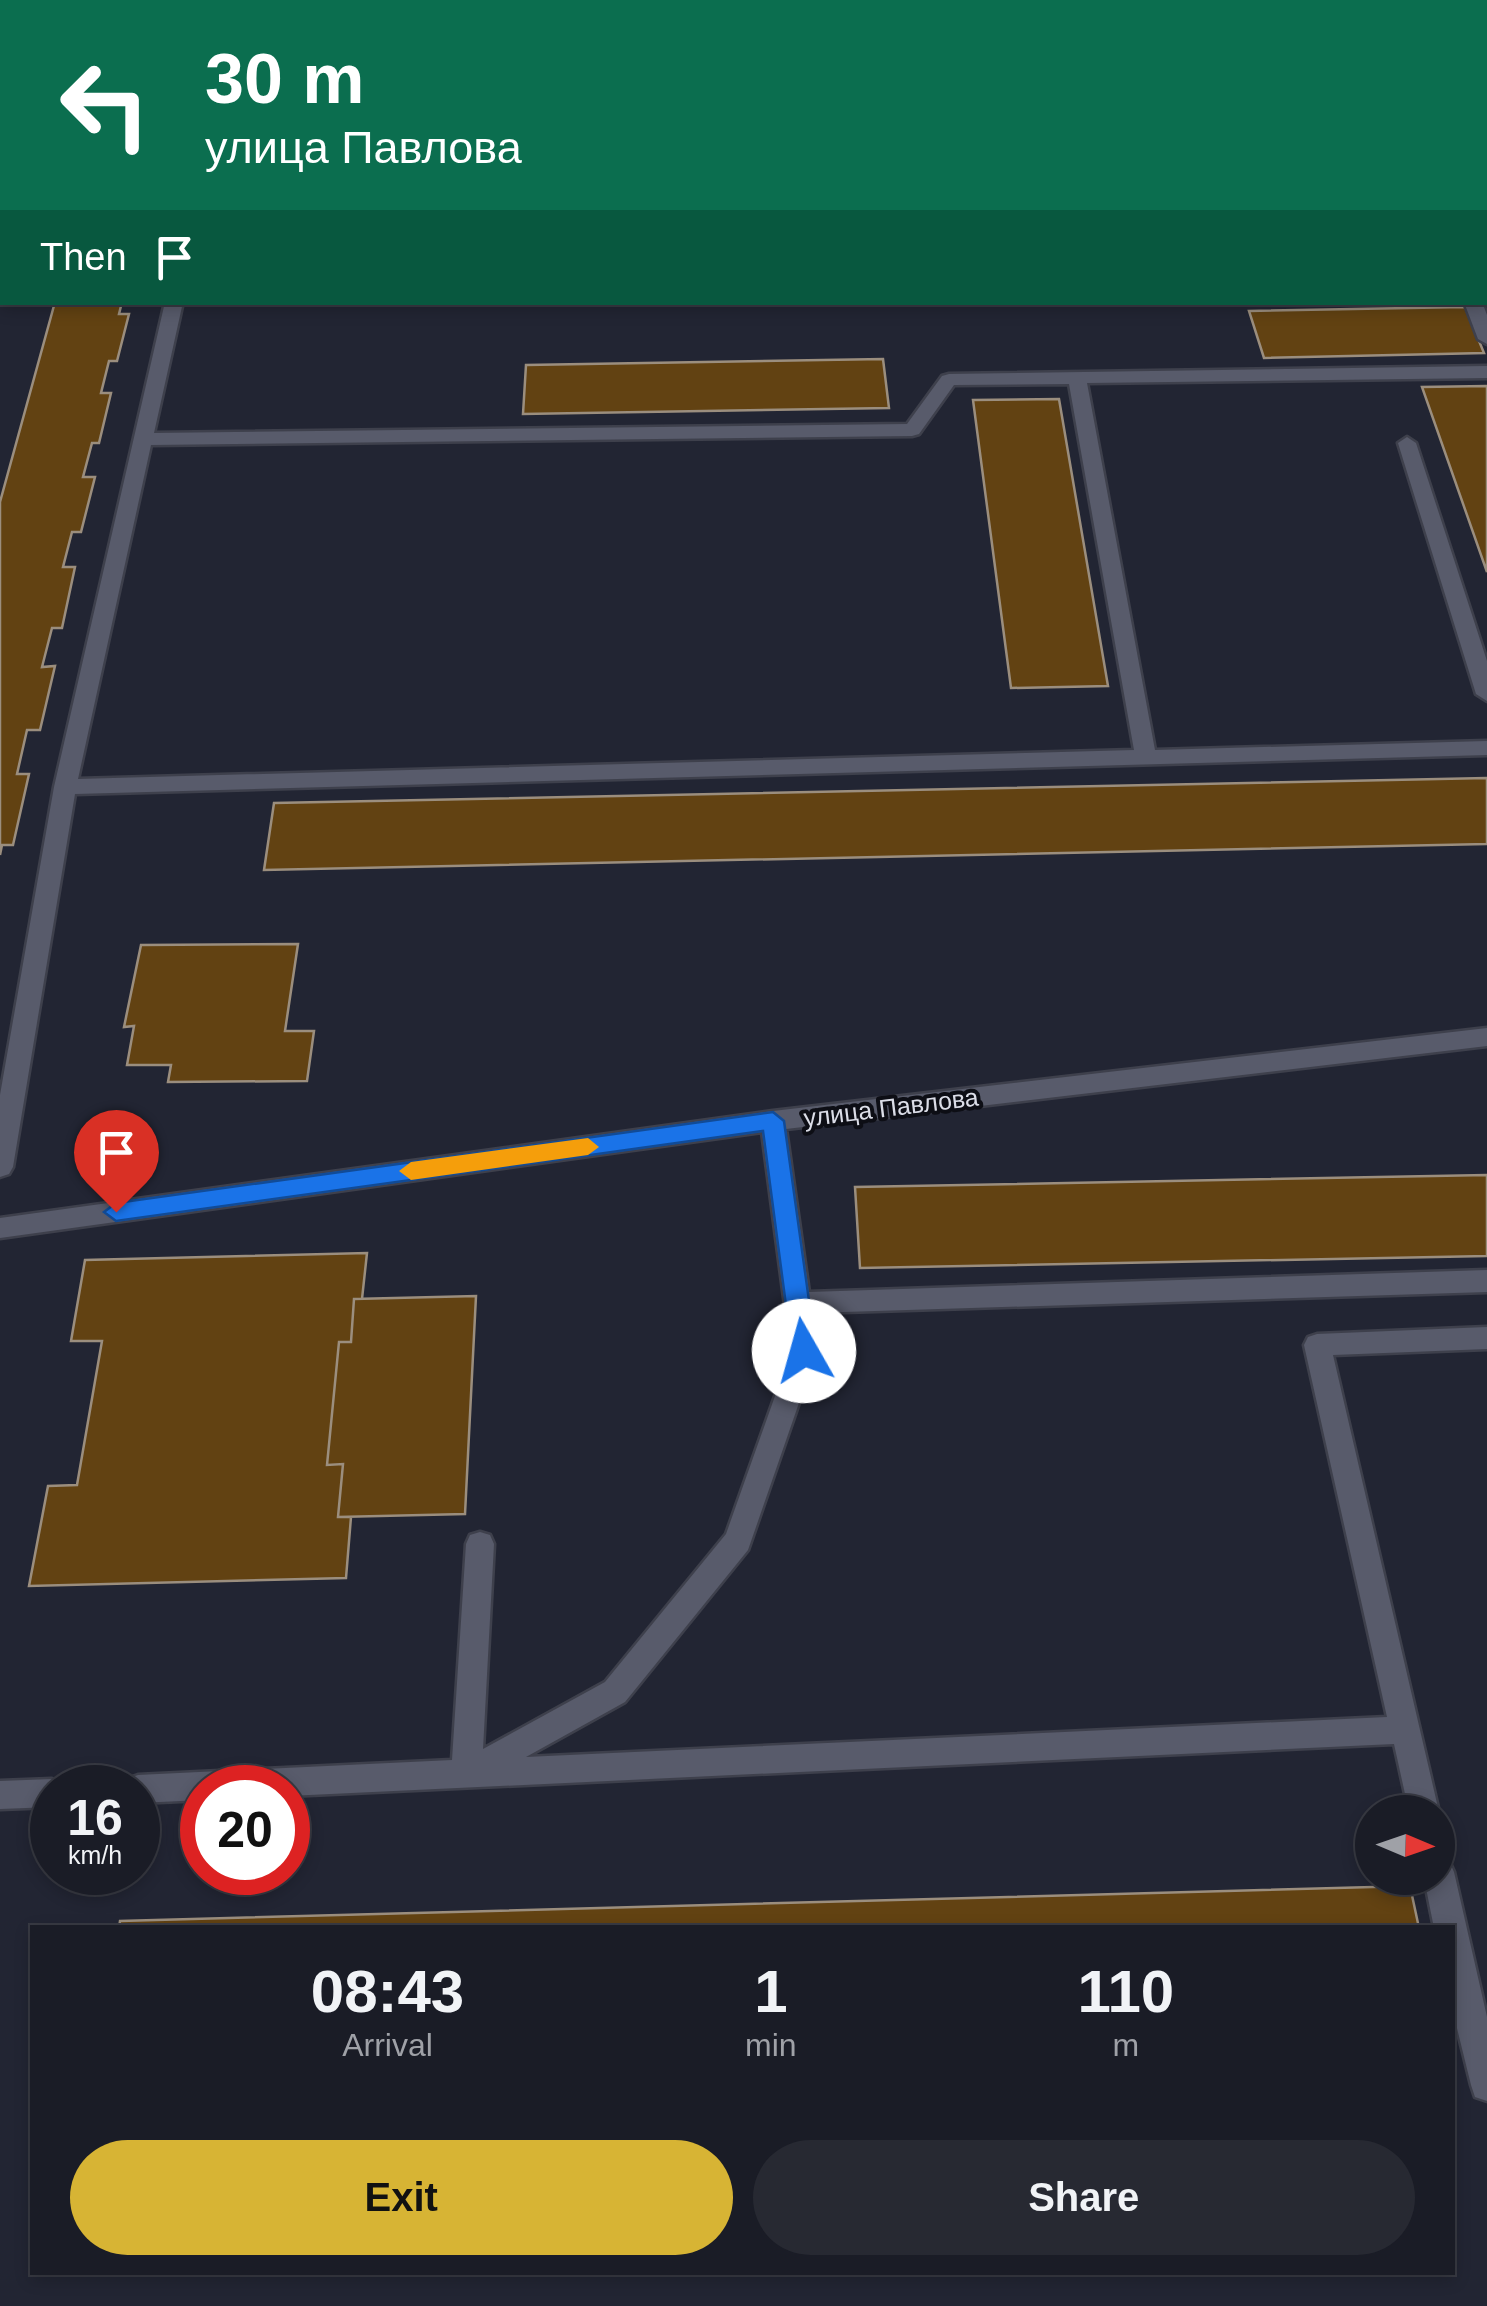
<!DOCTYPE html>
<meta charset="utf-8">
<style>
body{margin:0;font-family:Helvetica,sans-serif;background:#272932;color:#f1f3f6;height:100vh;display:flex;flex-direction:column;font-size:38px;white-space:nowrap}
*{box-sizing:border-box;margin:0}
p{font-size:32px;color:#9fa1a7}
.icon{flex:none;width:55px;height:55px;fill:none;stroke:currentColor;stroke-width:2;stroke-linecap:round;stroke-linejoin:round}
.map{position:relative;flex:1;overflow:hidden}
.details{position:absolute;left:30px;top:1925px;width:1425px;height:350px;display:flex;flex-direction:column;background:#1a1c26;border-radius:0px;box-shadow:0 5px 15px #0003,0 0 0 2px #383a43}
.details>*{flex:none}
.guide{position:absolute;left:0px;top:0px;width:1488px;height:305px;box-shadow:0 5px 15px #0003,0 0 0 2px #383a43;background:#0b6e4f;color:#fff;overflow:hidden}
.needle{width:65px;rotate:92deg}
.fabs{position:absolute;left:1355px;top:1795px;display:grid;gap:20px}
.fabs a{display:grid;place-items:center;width:100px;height:100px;border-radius:50%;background:#1a1c26;box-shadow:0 5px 15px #0003,0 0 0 2px #383a43;font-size:50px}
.speed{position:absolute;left:30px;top:1765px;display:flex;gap:20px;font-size:50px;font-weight:700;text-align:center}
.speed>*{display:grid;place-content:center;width:130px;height:130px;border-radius:50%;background:#1a1c26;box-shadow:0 5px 15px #0003,0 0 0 2px #383a43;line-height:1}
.speed small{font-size:25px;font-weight:400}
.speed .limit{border:15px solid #d22;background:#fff;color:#111}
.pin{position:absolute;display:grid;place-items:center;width:85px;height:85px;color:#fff;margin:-102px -42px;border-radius:50% 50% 50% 0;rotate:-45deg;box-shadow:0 0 10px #0007}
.pin .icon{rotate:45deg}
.me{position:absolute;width:110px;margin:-55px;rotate:353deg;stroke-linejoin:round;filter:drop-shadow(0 0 8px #0008)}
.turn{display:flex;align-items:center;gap:35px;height:210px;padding:0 40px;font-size:45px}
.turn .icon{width:130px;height:130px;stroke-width:2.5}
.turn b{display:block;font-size:70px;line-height:85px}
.then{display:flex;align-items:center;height:95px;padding:0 40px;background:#0003;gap:20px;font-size:38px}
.eta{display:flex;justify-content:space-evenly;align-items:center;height:170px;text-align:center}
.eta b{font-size:60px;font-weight:700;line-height:70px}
.button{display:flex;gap:20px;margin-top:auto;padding:20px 40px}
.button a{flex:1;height:115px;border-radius:60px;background:#d7b434;color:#111;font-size:40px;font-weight:700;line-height:115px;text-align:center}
.button a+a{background:#272932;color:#f1f3f6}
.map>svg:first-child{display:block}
.building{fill:#624212;stroke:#9b8e7e;stroke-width:2.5}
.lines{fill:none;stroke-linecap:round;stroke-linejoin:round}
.minor-casing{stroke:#3e404c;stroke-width:5}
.minor{fill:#585b6b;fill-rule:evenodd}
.route{fill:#1a73e8;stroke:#114b97;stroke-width:2.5}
.slow{fill:#f59e0b}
.labels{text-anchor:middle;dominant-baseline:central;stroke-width:8;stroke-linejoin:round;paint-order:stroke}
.street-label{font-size:25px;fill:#dbdde7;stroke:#0d0e15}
</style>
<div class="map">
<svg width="1487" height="2306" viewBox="0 0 1487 2306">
<rect width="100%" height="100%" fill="#222533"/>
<!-- building -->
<path class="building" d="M55 302H122L119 314H129L117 361H109L101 393H111L99 443H92L83 477H95L81 532H72L63 567H75L62 628H52L42 667 55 666 40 730H27L17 774H29L13 845H2L0 855V502Z
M1465 307 1484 353 1264 358 1249 311Z
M883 359 889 408 523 414 526 365Z
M1487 386V572L1422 387Z
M1059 399 1108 686 1011 688 973 400Z
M1487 778V844L264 870 274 803Z
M298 944 285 1031H314L307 1081 168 1082 171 1065H127L134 1026 124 1027 141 945Z
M1487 1175V1256L860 1268 855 1187Z
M367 1253 362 1299H354L351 1342H339L327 1465 343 1464 338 1517H351L346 1578 29 1586 48 1486 77 1485 102 1341H71L85 1260Z
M476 1296 465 1514 338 1517 343 1464 327 1465 339 1342H351L354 1299Z
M1410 1886 1419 1928H119L120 1921Z"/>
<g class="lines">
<defs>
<path id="minor" d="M242 0H258V2H243Z
M466 0H482V2H467Z
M1256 0H1272L1273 2H1258Z
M2 54V71L0 72V55Z
M0 92H2V102H0Z
M1485 130H1487V140H1485Z
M165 302H183L154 433 907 424 942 376 949 374 1487 366V378L1087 383 1155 750 1487 741V755L75 794 13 1167 9 1174 0 1177V1095L54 787ZM1069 384 1134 750 78 779 151 445 912 436 919 434 954 385Z
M1464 302H1482L1487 315V344L1478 339Z
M1407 437 1416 443 1487 661V701L1476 694 1398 443Z
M1487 1028V1046L786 1129 809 1292 1487 1270V1292L812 1313 817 1351 748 1550 625 1702 526 1757 1387 1717 1304 1345 1308 1337 1317 1334 1487 1327V1349L1333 1355 1439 1812 1438 1816V1812H1409L1394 1744 288 1796V1788H202V1800L138 1803V1788H123L127 1779 138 1775 452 1760 466 1544 470 1535 480 1532 490 1535 494 1544 483 1749 605 1682 726 1534 791 1351 762 1132 0 1238V1218L773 1111Z
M52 1779 65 1788H52V1807L0 1809V1781Z
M1438 1857 1449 1861 1454 1872 1487 2017V2101L1475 2097 1471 2085 1452 2008V1928H1434L1424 1878H1438Z"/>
</defs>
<!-- minor casing -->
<use href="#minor" class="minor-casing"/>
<!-- minor -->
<use href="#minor" class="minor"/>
</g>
<!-- route -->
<path class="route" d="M773 1112 784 1121 816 1351 812 1358H795L792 1351 763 1131 116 1221 104 1212 116 1203Z"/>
<!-- slow -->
<path class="slow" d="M588 1138 599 1147 588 1155 411 1180 399 1171 411 1162Z"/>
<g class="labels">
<!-- street labels -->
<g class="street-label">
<text transform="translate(891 1107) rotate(-7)">улица Павлова</text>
</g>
</g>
</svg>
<div class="fabs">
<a><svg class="needle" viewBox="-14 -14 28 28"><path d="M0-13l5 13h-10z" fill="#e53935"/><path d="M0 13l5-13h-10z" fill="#9fa1a7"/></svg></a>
</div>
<div class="speed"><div>16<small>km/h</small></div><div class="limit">20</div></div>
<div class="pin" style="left:116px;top:1212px;background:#d93025"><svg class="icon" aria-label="arrive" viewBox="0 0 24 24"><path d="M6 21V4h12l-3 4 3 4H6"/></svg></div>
<svg class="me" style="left:804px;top:1351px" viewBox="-20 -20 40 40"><circle r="19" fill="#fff"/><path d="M0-13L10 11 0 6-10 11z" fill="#1a73e8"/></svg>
<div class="guide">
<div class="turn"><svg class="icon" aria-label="left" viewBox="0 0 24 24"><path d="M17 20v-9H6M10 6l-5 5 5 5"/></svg><div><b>30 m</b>улица Павлова</div></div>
<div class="then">Then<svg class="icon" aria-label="arrive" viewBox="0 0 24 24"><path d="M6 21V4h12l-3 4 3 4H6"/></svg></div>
</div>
<section class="details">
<div class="eta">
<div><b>08:43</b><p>Arrival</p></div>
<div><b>1</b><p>min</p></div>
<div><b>110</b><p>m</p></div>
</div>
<div class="button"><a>Exit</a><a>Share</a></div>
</section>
</div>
